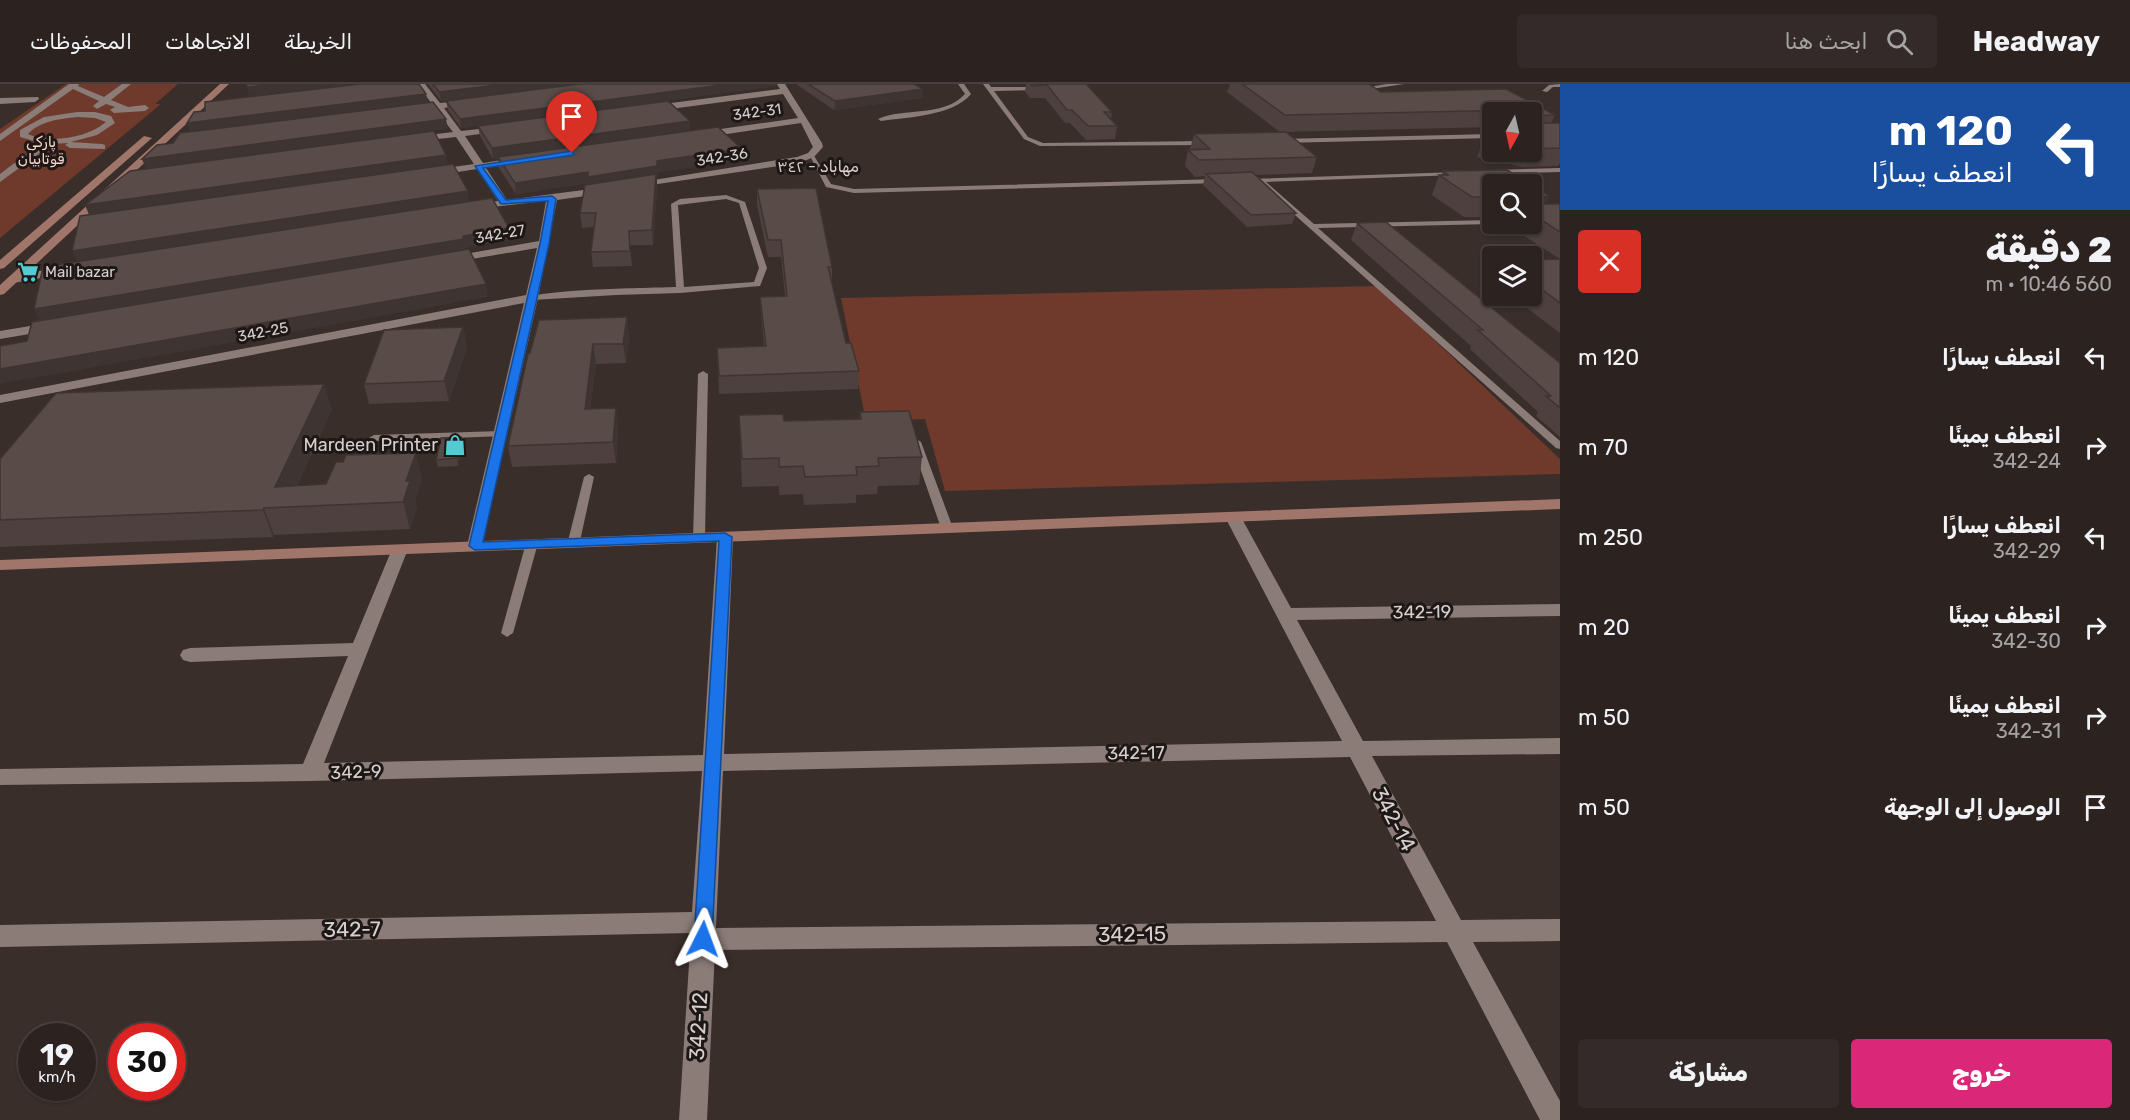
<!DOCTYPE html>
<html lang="ar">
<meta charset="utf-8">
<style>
body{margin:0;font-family:Rubik,Cairo,sans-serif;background:#342a29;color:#f1f3f6;direction:rtl;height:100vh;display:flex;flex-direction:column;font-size:22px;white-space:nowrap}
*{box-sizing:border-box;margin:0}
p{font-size:20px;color:#a6a4a5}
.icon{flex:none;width:33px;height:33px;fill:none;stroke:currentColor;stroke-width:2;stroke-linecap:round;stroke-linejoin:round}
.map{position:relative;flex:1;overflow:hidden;direction:ltr}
.side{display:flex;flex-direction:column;background:#2c2220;width:570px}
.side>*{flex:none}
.top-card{background:#1a4fa0;color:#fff;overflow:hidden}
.needle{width:39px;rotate:188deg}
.fabs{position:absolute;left:1482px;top:18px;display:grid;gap:12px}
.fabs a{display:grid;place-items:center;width:60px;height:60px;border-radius:6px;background:#2c2220;box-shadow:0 2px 4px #0004,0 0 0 2px #483f3e;font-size:30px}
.speed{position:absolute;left:18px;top:939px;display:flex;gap:12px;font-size:30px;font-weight:700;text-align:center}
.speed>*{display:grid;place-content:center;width:78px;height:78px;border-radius:50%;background:#2c2220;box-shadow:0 2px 4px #0004,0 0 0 2px #483f3e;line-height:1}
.speed small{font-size:15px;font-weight:400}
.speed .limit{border:9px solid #d22;background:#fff;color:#111}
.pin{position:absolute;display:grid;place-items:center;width:51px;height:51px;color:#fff;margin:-62px -26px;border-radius:50% 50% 50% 0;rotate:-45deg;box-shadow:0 0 6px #0007}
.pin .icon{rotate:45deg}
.me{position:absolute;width:66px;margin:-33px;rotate:3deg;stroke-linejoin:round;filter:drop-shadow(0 0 4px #0008)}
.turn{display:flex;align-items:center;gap:21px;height:126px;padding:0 18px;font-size:27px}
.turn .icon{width:78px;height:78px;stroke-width:2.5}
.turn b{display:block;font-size:42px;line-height:51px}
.round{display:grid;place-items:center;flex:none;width:63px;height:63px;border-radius:6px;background:#342a29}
.overview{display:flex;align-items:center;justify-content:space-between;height:102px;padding:0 18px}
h1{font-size:36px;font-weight:800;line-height:45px}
.cta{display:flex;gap:12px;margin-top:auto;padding:12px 18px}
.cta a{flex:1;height:69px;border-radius:6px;background:#db2777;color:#fff;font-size:24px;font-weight:800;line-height:69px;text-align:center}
.cta a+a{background:#342a29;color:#f1f3f6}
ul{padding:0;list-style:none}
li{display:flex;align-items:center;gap:18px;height:90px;padding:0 18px}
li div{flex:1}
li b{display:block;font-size:22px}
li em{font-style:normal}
header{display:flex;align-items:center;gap:36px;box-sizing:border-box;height:84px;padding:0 30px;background:#2c2220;border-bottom:2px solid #483f3e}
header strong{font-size:28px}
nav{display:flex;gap:33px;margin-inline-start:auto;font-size:21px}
.search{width:420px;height:54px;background:#342a29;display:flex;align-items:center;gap:15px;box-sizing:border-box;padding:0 21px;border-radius:6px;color:#a6a4a5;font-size:22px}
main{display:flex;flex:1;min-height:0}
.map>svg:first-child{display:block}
.green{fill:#6f3a2c}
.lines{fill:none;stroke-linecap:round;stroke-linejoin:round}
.lane{fill:#8b7c78;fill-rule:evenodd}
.street{fill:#8b7c78;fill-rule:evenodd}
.secondary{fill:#a0756a;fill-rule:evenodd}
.wall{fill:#4d403e}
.shaded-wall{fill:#3e3432}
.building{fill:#594b48;stroke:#3e3432;stroke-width:1.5}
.route{fill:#1a73e8;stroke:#114b97;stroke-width:1.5}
.labels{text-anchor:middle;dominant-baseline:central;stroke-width:6;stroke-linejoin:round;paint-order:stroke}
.far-street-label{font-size:15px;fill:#d7cfcd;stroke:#1d1716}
.far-park-label{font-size:15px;fill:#f9d4c9;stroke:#1d1716}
.far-poi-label{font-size:15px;fill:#d7cfcd;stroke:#1d1716;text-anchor:start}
.far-neighbourhood-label{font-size:16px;fill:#ddcdc8;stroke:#1d1716}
.poi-label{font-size:18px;fill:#d7cfcd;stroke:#1d1716;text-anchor:end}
.street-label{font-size:18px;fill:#d7cfcd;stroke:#1d1716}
.near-street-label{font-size:21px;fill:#d7cfcd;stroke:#1d1716}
</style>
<header>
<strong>Headway</strong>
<div class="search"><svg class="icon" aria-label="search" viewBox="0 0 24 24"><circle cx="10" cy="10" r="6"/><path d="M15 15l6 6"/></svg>ابحث هنا</div>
<nav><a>الخريطة</a><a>الاتجاهات</a><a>المحفوظات</a></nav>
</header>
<main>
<section class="side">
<div class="top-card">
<div class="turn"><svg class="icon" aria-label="left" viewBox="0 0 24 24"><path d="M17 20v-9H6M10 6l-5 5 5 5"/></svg><div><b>120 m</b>انعطف يسارًا</div></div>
</div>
<div class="overview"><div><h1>2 دقيقة</h1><p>560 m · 10:46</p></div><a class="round" style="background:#d93025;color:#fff"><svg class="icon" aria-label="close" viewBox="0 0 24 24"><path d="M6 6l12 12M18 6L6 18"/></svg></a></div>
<ul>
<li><svg class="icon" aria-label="left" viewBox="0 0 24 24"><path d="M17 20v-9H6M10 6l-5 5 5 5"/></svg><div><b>انعطف يسارًا</b></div><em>120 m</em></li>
<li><svg class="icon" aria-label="right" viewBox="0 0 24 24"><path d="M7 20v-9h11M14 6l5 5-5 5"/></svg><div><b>انعطف يمينًا</b><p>342-24</p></div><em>70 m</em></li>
<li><svg class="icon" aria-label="left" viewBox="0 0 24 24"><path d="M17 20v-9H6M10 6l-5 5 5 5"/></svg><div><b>انعطف يسارًا</b><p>342-29</p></div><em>250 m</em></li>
<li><svg class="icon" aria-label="right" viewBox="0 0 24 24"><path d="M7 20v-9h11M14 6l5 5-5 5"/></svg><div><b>انعطف يمينًا</b><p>342-30</p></div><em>20 m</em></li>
<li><svg class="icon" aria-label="right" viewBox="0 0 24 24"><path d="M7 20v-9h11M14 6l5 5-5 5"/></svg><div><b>انعطف يمينًا</b><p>342-31</p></div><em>50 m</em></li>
<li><svg class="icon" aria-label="arrive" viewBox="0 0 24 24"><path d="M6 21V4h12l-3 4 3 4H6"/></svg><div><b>الوصول إلى الوجهة</b></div><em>50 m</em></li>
</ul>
<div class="cta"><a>خروج</a><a>مشاركة</a></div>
</section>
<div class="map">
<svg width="1560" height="1036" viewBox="0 0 1560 1036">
<rect width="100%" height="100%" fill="#3a2e2a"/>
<!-- green -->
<path class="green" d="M66 0H178L155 20H161L0 154V45Z
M1377 202 1560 375V390L945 407 925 335 866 337 841 214Z"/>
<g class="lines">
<!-- lane -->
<path class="lane" d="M958 0H964L971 10C953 32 908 33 881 37L878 35C904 23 943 34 965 10Z
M983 0H989L991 3H1044L1042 6 994 7 1028 53 1043 59 1206 57 1209 59 1206 61 1040 62 1024 55Z
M1387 0H1404L1358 7 1355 5Z
M1560 0V3H1553L1547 8 1542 7 1549 1Z
M1492 50V54L1281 59 1278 57 1281 55Z
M809 70H813L831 100 854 105 1220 95 1223 97 1220 99 854 109 826 103Z
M1560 84V88L1495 90 1492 88 1495 86Z
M1459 88V90L1457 91 1266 98 1314 140 1492 136V140H1495H1492L1318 144 1560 357V365L1556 364 1259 99H1246L1243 97 1246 95Z
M726 111 745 118 767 184 760 202 680 209 616 211 532 216 528 214C542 205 651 204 676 203L671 120 680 115ZM726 115 739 119 759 184 754 198 684 203 678 121Z
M703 287 708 290 705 454 699 457 693 454 698 290Z
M501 347 506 350 504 352 374 357 369 354 374 351Z
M916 355 921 358 953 444 951 446 947 447 941 444 911 358Z
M589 390 594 393 580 457 574 460 568 457 584 393Z
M532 456 538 459 513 549 507 553 501 549 526 459Z"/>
<!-- street -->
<path class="street" d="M69 0H79L78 2 104 13 122 0H131L111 16 128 23 145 21 149 24 145 27 114 29 110 26 115 23 106 20 97 25 93 22 99 17 73 5 0 57V50Z
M417 0H425L440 19 472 16V20L444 24 461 47 505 42V46L502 47 465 52 483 79 521 73 526 76 521 79 486 84 507 116 607 103 612 106 607 109 557 116 538 214 481 466H469L467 462 524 219 0 319V311L526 211 537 164 448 179 442 176 448 173 539 157 546 117 467 126V122L498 117 477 85 432 92 427 89 432 86 474 80 456 53 410 58 408 56 413 53 453 48 435 25 410 27V23L432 20Z
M777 0H785L822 59 823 63 814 73 799 79 631 104V100L635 99 797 73 808 69 813 63 801 39 700 54 695 51 700 48 798 34 783 10 648 28 644 25 648 22 780 5Z
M38 13 39 15 35 18 0 20V14Z
M77 28H95L111 32 115 39 97 51 71 58 102 60 105 61V65L70 64 65 61 68 59 52 60 0 98V90L41 59 20 53V46L44 33ZM77 33 95 34 106 38C87 54 50 60 28 50 40 37 59 35 77 33Z
M65 183 69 185V189L13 199 7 195 13 191Z
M54 238 60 242 59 245 0 255V247Z
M1233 428 1241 433 1291 524 1560 520V532L1297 536 1363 657 1560 654V670L1372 672 1461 836 1560 835V857L1473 858 1560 1017V1036H1540L1447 858 715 866 707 1036H679L691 849 0 863V841L692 828 702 687 310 697 0 701V685L303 680 348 572 190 578 183 576 180 571 183 566 190 564 353 559 392 465 394 461H406L408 465 324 679 703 671 717 453 719 449H731L733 453 724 670 1342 657 1225 433ZM1350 673 1436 837 716 844 723 687Z"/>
<!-- secondary -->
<path class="secondary" d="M220 0H229L4 210 0 211V201Z
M144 52 152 54 4 184 0 185V176Z
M1560 415V425L0 486V476Z"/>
</g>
<!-- wall -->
<path class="wall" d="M428 0H576L441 17Z
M796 0H914L923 5V14L834 26Z
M1018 0H1086L1112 28 1111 35 1117 42 1115 55 1086 56 1070 39H1065L1045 14H1030L1025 8 1026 0Z
M1230 0H1369L1381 8 1555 31 1551 39H1560V79L1558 82 1523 83 1477 73 1484 55 1492 48V68H1532V28H1492V43L1280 48 1227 8Z
M776 2 461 44 448 26 446 17Z
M690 37V47L742 65V76L658 88V93H657V104L653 161H630L632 182 593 183 591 168 594 143 582 144 580 129 588 99 516 110 499 84 498 75H493L480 52 478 42Z
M1194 50 1317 73 1312 89 1254 91 1296 129 1292 140 1247 143 1203 101 1205 92 1195 93 1185 82 1188 66 1190 65Z
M1443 87 1492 100V133H1464L1432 111 1439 91H1441Z
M1532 101 1546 120H1560V249L1511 212H1532V176L1560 175 1506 140H1532Z
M757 105 832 183V198L846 259 859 287 858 305 719 310 717 264 764 262 761 230 760 213 785 212 781 173H768L757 121Z
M1357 139 1560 279V353L1536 332 1538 328 1470 265 1471 262 1351 156Z
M463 243 467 263 449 317 369 320 364 300Z
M629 253 626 279 596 280 590 325 618 345 616 379 512 383 508 362 530 269Z
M332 325 297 402 422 395 415 418 417 424 410 445 274 451 273 453 0 463V375Z
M860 328 922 373 919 401 878 402 877 410 856 411V419L804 421 803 410 779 411V402L742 403 739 331 784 337 859 335Z
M461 353 463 360 458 382 438 383 436 376Z"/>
<!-- shaded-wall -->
<path class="shaded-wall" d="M278 0H356L249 12 247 3Z
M505 0H576L441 17 439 8Z
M729 0H776V2L461 44 460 35Z
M923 5V14L834 26 835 17Z
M426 10 428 18 190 48 187 39Z
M446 35 448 45 146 85 142 75Z
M690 37V47L493 75 492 64Z
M742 65V76L658 88V93H657V104L653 161 652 146 589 104 588 99 516 110 515 99Z
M446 71 448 81 90 133 85 121Z
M468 107 470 119 78 179 72 167Z
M1550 112 1540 132V113Z
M509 144 511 156 466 164V167L41 238 34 225Z
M486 200 488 213 0 300V285Z
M627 233 629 253 626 279 623 260Z
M463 243 467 263 449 317 444 297Z
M593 260 596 280 587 346 585 325Z
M324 300 332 325 287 423 275 403Z
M616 324 618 345 616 379 613 358Z
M461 353 463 360 458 382 457 374Z
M416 369 422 395 415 418 417 424 410 445 403 418 406 397Z
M264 424 274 451 273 453 263 426Z"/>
<!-- building -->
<path class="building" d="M246 0H278L247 3Z
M360 0H419L426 10 187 39 194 28 205 27V18Z
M433 0H505L439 8Z
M579 0H729L460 35 446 17Z
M808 0H914L923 5 835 17Z
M1031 0H1086L1112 28H1104L1117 42H1088L1072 26H1067L1047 1 1032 2Z
M1242 0H1369L1381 8 1506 5 1555 31 1538 32V39H1560V64L1532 65V28H1513L1516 26 1285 31Z
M668 17 690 37 492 64 478 42Z
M433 18 446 35 142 75 157 61 173 59 180 49Z
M718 43 742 65 657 77V82L588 93V88L515 99 498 73Z
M434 47 446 71 85 121 130 87Z
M1286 48 1317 73 1199 76 1188 66 1210 65 1194 50Z
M1492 48V57L1484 55Z
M453 80 468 107 72 167 80 132Z
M1507 86 1530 100H1492V113H1472L1439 91H1448L1443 87Z
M1252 88 1296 129 1251 131 1206 90Z
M656 90 652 146 629 147 630 167 591 168 596 129H580L585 101Z
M1532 101 1550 112 1540 113V120H1560V148L1532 130Z
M816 104 832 183H828L846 259H851L859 287 719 292 717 264 766 262 760 213 787 212 781 156H768L757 105Z
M492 114 509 144 463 152 464 155 34 225 43 183Z
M1386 138 1560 279V324L1546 312H1551L1478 246H1483L1357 139Z
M469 165 486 200 0 285V262L27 257 32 238Z
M1560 175V219L1532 198V176Z
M627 233 623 260H593L585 325 616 324 613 358 508 362 528 270 530 269 539 236Z
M463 243 444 297 364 300 384 246Z
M324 300 275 403 326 400 336 378H343L346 371 416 369 406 397H410L403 418 264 424 263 426 0 436V375L56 309Z
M909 327 922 373 878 374 879 382 856 383 857 391 805 393 803 382 779 383V374L742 375 739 331 783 330 784 337 861 335 860 328Z
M461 353 457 374 436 376 441 354Z"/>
<!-- route -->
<path class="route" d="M572 67 574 71 483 84 506 116 552 112 556 115 549 160 483 458 725 449 732 453 712 855 710 861 703 863 697 861 694 855 719 457 475 466 469 462 540 160 548 117 501 120 475 82Z"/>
<!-- icons -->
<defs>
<symbol id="supermarket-bare" viewBox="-9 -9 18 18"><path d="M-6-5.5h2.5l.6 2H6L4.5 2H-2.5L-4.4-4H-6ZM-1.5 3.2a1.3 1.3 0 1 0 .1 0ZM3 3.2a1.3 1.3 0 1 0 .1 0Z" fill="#51ccd4" stroke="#1d1716" stroke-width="2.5" paint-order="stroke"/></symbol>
<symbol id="shop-bare" viewBox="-9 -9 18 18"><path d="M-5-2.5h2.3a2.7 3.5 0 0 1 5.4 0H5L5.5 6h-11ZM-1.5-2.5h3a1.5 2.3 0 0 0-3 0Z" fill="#51ccd4" stroke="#1d1716" stroke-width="2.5" paint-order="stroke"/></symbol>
</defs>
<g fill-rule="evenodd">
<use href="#supermarket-bare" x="13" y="173" width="30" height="30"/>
<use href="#shop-bare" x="440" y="346" width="30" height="30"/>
</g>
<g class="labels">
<!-- far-street labels -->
<g class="far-street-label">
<text transform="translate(757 28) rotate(-8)">342-31</text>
<text transform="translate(722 73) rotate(-9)">342-36</text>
<text transform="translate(500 150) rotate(-10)">342-27</text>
<text transform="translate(263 248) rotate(-11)">342-25</text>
</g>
<!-- far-park labels -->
<g class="far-park-label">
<text x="41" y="58">پارکی<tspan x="41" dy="17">قوتابیان</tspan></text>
</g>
<!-- far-poi labels -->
<g class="far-poi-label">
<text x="45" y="188">Mail bazar</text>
</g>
<!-- far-neighbourhood labels -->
<g class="far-neighbourhood-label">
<text x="818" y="82">مهاباد - ٣٤٢</text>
</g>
<!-- poi labels -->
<g class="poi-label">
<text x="438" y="361">Mardeen Printer</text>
</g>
<!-- street labels -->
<g class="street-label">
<text transform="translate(1422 528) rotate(-1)">342-19</text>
<text transform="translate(1136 669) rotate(-1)">342-17</text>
<text transform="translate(356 688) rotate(-2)">342-9</text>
</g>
<!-- near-street labels -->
<g class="near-street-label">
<text transform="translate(1394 735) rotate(62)">342-14</text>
<text transform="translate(352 845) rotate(-1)">342-7</text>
<text transform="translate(1132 850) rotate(-1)">342-15</text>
<text transform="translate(698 942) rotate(-87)">342-12</text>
</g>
</g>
</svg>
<div class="fabs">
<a><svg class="needle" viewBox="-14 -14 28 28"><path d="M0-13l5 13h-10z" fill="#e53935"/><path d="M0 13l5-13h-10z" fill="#a6a4a5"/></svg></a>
<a><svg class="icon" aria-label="search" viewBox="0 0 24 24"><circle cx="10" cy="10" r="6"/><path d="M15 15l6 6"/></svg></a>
<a><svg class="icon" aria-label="layers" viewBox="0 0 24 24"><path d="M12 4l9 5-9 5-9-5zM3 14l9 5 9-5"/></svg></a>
</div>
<div class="speed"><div>19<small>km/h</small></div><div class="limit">30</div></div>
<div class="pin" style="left:572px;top:69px;background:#d93025"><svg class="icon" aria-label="arrive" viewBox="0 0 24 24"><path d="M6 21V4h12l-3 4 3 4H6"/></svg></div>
<svg class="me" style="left:703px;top:855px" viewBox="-20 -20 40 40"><path d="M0-17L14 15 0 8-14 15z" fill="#1a73e8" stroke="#fff" stroke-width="4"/></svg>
</div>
</main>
